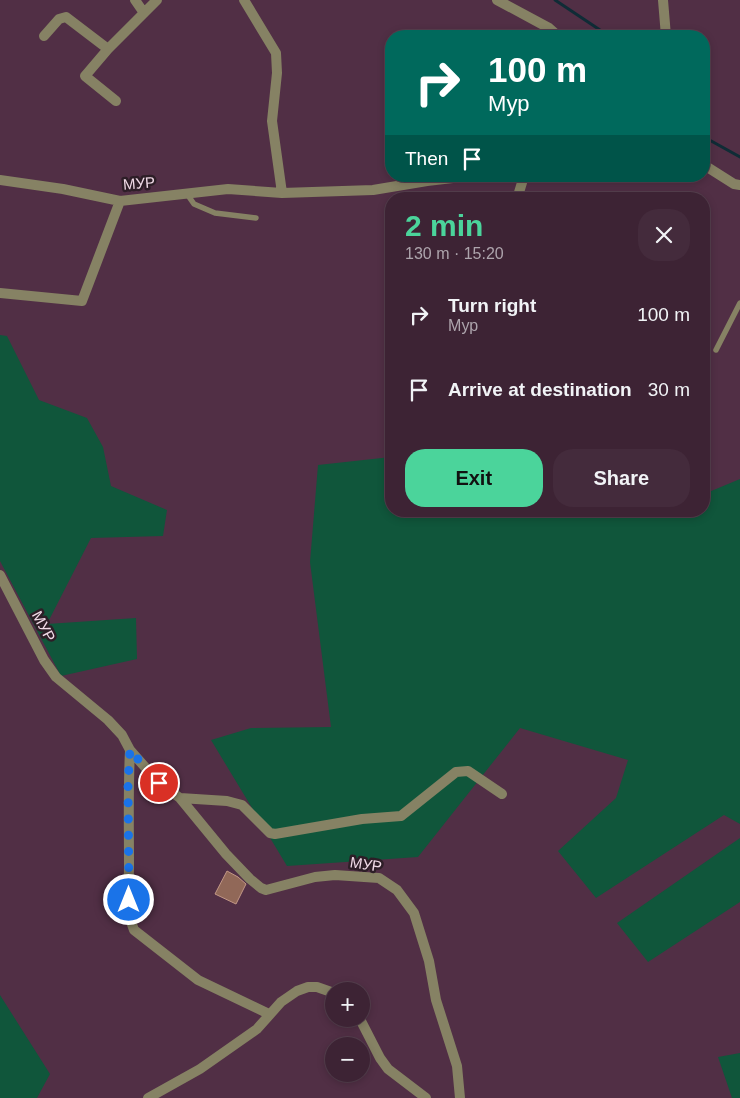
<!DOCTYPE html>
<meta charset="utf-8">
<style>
body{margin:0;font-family:Arial,sans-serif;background:#442b3c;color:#f1f3f6;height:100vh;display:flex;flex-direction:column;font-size:19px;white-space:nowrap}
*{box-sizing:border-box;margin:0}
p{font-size:16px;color:#ada4ac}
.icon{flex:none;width:28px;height:28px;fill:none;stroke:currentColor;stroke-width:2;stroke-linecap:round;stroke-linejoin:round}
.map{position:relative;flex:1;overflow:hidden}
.details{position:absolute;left:385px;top:192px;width:325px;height:325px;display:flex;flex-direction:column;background:#3d2334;border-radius:20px;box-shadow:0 2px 8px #0003,0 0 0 1px #56404f}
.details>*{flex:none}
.guide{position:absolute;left:385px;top:30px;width:325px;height:152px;border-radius:20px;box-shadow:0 2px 8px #0003,0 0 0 1px #56404f;background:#00695c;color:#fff;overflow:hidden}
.controls{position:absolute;left:325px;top:982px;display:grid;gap:10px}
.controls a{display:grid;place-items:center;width:45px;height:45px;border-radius:50%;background:#3d2334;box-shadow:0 2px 8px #0003,0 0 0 1px #56404f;font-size:25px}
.pin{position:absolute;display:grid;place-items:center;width:42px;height:42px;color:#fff;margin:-21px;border:2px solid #fff;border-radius:50%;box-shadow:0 1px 5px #0007}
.me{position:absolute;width:55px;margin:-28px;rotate:0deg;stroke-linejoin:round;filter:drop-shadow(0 0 4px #0008)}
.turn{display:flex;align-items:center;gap:18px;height:105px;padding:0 20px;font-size:22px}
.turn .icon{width:65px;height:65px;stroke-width:2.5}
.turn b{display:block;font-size:35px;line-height:42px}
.then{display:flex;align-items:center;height:48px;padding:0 20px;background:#0003;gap:10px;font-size:19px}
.round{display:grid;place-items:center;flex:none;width:52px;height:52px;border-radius:20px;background:#442b3c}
.summary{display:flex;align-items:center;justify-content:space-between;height:85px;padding:0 20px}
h1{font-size:30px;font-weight:800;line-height:38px;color:#4bd49b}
.button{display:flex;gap:10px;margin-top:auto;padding:10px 20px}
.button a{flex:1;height:58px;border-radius:20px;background:#4bd49b;color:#111;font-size:20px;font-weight:800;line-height:58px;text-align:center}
.button a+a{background:#442b3c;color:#f1f3f6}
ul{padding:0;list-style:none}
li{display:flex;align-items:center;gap:15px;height:75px;padding:0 20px}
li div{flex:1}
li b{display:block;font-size:19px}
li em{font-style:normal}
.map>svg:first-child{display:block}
.green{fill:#10563b}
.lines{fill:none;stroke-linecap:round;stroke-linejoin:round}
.stream{stroke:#0f2c36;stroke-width:3}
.building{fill:#916858;stroke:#c29786}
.service{stroke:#868264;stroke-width:5.5}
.minor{stroke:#868264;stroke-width:10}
.route{stroke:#1a73e8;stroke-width:9;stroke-dasharray:0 16.2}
.labels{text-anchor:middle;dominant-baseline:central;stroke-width:5;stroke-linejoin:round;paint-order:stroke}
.street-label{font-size:15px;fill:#f0dae7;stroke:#2d1e27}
</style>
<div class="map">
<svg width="740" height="1098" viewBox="0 0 740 1098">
<rect width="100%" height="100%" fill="#512f45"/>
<!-- green -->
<path class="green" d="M0 335 7 336 39 400 87 418 103 447 111 486 167 510 163 536 91 538 47 624 136 618 137 659 61 676 0 561Z
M391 457V511H638L653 515 663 511H704V494L740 479V824L724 815 596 898 558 851 616 798 628 760 520 728 418 857 287 866 211 740 251 728 331 727 310 562 318 465Z
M740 838V902L648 962 617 923Z
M0 995 50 1074 37 1098H0Z
M740 1053V1098H732L718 1057Z"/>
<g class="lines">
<!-- stream -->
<path class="stream" d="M555 0 609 36
M704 137 740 157"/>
</g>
<!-- building -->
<path class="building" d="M227 871 238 877 246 884 236 904 215 894Z"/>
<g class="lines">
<!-- service -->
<path class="service" d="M187 194 194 204 215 213 256 218
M716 350 740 303"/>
<!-- minor -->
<path class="minor" d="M135 0 144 13
M244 0 276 53 277 73 272 121 282 193
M497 0 549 28 558 36
M663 0 666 36
M44 36 59 19 66 17 108 49
M116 101 85 76 108 49 157 0
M704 165 734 184 740 185
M0 180 63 189 120 201 228 189 282 193 373 190 427 181 470 176
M517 199 524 176
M0 293 82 301 120 201
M0 575 44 660 56 677 108 720 122 735 130 750 159 783 180 798 226 854 250 879 261 888 266 890 315 877 335 875 379 878 397 890 414 913 429 961 436 1000 457 1066 460 1098
M130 750C128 789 129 827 129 865 129 886 126 911 134 930L198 980 269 1014
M180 798 227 801 242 805 270 833 275 834 362 819 401 816 456 772 468 771 502 794
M360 1019 380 1058 388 1069 426 1098
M148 1098 200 1069 257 1029 281 1002 297 991 308 987H317L334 993"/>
</g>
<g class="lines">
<!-- route -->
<path class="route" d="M129 900 128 783 130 750 159 783"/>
</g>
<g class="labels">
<!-- street labels -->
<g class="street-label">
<text transform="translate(139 183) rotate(-5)">МУР</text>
<text transform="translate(44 626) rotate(62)">МУР</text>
<text transform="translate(366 864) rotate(9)">МУР</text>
</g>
</g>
</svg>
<div class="controls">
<a>+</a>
<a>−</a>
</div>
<div class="pin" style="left:159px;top:783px;background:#d93025"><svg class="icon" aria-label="arrive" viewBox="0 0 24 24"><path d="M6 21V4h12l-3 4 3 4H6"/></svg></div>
<svg class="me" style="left:129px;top:900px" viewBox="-20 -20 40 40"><circle r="17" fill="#1a73e8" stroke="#fff" stroke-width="3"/><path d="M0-11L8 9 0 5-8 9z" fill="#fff"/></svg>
<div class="guide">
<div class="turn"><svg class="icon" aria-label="right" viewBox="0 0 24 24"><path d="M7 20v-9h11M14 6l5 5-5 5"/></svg><div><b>100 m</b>Мур</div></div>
<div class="then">Then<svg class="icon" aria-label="arrive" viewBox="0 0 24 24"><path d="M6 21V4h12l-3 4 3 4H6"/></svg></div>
</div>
<section class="details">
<div class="summary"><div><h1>2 min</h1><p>130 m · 15:20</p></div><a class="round"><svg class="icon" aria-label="close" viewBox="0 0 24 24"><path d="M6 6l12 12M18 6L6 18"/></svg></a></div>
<ul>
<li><svg class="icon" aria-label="right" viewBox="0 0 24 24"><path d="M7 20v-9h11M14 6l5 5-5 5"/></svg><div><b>Turn right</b><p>Мур</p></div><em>100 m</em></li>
<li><svg class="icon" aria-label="arrive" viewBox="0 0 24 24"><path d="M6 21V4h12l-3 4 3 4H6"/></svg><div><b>Arrive at destination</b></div><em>30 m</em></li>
</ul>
<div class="button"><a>Exit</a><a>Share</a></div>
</section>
</div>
